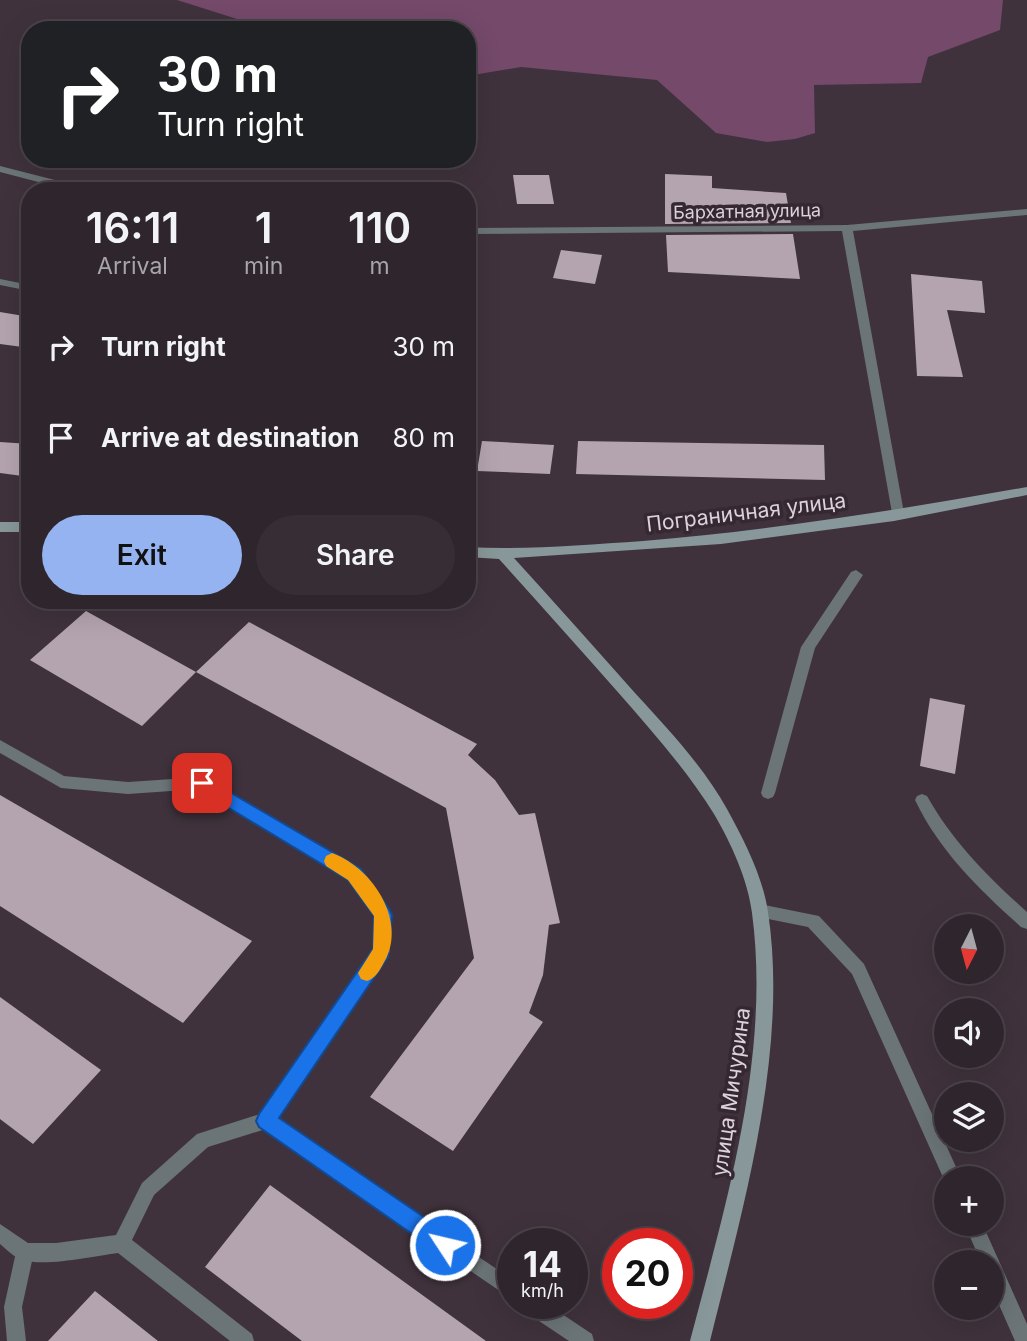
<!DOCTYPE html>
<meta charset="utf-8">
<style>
body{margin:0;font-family:Inter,sans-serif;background:#372e35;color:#f1f3f6;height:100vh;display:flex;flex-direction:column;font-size:26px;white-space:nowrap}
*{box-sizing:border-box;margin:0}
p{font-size:23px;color:#a7a5aa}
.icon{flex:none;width:38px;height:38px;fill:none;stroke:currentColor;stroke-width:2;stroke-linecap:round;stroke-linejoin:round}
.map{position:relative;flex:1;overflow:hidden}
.sheet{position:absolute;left:21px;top:182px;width:455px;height:427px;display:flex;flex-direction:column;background:#2f262d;border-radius:28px;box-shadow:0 7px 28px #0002,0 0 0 2px #4a4349}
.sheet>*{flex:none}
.guide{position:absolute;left:21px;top:21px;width:455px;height:147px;border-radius:28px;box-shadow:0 7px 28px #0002,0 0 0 2px #4a4349;background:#202124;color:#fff;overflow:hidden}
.needle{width:46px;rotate:186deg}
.fabs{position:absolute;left:934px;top:914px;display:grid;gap:14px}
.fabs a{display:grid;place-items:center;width:70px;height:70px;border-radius:50%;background:#2f262d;box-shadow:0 7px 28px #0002,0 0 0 2px #4a4349;font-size:35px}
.speed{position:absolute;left:497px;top:1228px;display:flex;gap:14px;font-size:35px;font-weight:700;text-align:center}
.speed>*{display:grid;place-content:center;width:91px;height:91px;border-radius:50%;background:#2f262d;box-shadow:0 7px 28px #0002,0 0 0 2px #4a4349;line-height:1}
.speed small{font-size:18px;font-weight:400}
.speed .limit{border:10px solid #d22;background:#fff;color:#111}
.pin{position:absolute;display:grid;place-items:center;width:60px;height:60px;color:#fff;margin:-30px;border-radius:14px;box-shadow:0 4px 10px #0006}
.me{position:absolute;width:77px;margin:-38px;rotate:305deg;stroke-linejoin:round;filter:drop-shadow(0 0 5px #0008)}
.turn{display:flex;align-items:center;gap:24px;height:147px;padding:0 21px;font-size:32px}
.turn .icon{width:91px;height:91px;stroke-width:2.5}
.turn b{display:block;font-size:49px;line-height:60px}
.eta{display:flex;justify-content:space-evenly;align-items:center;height:119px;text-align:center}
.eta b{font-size:42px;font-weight:600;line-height:49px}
.cta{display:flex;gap:14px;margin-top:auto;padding:14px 21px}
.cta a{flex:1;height:80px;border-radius:42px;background:#95b2f1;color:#111;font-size:28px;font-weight:600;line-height:80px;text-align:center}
.cta a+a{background:#372e35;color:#f1f3f6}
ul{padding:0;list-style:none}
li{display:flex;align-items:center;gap:21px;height:91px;padding:0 21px}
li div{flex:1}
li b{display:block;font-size:26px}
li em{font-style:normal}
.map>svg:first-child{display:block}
.green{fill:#74496a}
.building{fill:#b4a4b0}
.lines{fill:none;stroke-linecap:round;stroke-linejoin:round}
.lane{fill:#6b7476;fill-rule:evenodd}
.street{fill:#6b7476;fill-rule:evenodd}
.secondary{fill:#889799;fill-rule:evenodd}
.route{fill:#1a73e8;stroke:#114b97;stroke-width:2}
.slow{fill:#f59e0b}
.labels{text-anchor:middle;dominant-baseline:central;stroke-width:7;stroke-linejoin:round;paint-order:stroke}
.far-street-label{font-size:18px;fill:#dbd3d9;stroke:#352832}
.street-label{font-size:21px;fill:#dbd3d9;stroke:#352832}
</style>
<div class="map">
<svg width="1027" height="1341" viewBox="0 0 1027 1341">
<rect width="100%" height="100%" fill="#3f323c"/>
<!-- green -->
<path class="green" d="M177 0H1003L1000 30 928 57 921 83 814 85 815 133 795 139 767 142 716 133 657 80 521 67 467 76V30H272Z"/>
<!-- building -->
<path class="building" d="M665 174 712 176V188L786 193 791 223 665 224Z
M513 175H549L554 204H517Z
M793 234 800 279 668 272 666 235Z
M561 250 602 255 595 284 553 278Z
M911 274 982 281 985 313 947 310 963 377 917 376Z
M0 312 30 317V348L0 344Z
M482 441 554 445 550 474 477 471Z
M578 441 824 445 825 480 576 474Z
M0 442 30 444V477L0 473Z
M86 611 196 672 142 726 30 660Z
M249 622 477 744 468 755 495 780 519 815 535 813 560 923 549 925 543 975 529 1013 543 1022 453 1151 370 1097 474 958 446 808 196 672Z
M930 698 965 705 955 774 920 766Z
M0 795 252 941 183 1023 0 906Z
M0 997 101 1070 33 1144 0 1119Z
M270 1185 486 1341H302L205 1267Z
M95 1291 158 1341H48Z"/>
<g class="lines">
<!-- lane -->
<path class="lane" d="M856 570 863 575 815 648 775 793 773 797 768 799 763 797 761 793 801 647 851 572Z
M922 794 927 796C953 842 988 877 1027 912V929L1021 927C979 889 940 852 915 800L917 796Z
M266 1113 513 1280V1300L260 1127 257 1121 260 1115Z
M25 1243 31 1246 34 1252 22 1307 26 1341H7L4 1307 16 1252 19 1246Z
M522 1304H547L592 1334 594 1341H569L524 1311Z"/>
<!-- street -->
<path class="street" d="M0 166 90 189 91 191H73L0 172Z
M1027 209V215L853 231 904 513 898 518 892 513 842 231 467 234V228L847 225Z
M0 279 30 285V291L0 285Z
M0 740 64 776 128 782 202 777 207 779 360 869 390 915V951L388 956 272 1127 208 1147 154 1195 132 1240 252 1334 254 1341H230L118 1253C94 1256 46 1267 23 1260 15 1258 7 1250 0 1244V1224L28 1243H56L116 1235 142 1183 197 1134 260 1114 374 949V916L350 879 200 789 128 794 61 788 0 753Z
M760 904 819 916 864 964 961 1178H947L946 1184 852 974 808 927 754 916 752 911 754 906Z
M964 1223H982L1027 1324V1341H1015L992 1289V1262H981Z"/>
<!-- secondary -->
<path class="secondary" d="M1027 487V495L894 521 721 544 514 558C555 603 595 648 635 693 668 729 703 766 727 809 744 840 763 877 768 912 789 1051 743 1207 710 1341H690C726 1204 771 1055 752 913 748 880 731 843 714 814 686 769 651 730 616 690 577 646 538 602 499 559L467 557V547C526 550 584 545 643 541 772 530 899 510 1027 487Z
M0 522H30V532H0Z"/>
</g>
<!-- route -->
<path class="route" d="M202 776 361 869 389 909 392 915 388 957 279 1118 453 1237 456 1245 453 1252 445 1255 438 1252 259 1127 256 1121 259 1114 373 949 374 916 348 880 196 788 194 783Z"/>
<!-- slow -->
<path class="slow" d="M332 853C374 868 410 925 382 966 378 973 375 978 367 981L361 979 358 973 373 949 374 916 348 880 326 866 324 861 326 856Z"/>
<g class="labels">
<!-- far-street labels -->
<g class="far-street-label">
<text transform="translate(747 211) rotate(-1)">Бархатная улица</text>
</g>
<!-- street labels -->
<g class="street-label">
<text transform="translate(746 512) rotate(-7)">Пограничная улица</text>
<text transform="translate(731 1092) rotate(-82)">улица Мичурина</text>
</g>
</g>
</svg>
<div class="fabs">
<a><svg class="needle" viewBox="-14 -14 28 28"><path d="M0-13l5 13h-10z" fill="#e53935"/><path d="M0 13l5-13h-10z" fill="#a7a5aa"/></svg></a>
<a><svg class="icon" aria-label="sound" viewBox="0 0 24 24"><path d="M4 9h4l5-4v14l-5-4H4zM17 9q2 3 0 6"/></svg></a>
<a><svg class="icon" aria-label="layers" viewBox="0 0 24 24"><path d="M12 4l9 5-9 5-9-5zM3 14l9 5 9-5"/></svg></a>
<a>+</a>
<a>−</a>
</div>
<div class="speed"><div>14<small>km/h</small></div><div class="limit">20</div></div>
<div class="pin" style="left:202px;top:783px;background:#d93025"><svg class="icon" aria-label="arrive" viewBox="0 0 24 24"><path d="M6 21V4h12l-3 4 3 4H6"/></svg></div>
<svg class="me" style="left:445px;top:1245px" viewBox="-20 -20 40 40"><circle r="17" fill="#1a73e8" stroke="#fff" stroke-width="3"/><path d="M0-11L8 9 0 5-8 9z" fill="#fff"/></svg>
<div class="guide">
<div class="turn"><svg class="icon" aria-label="right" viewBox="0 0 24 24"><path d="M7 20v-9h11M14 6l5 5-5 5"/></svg><div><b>30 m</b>Turn right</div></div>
</div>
<section class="sheet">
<div class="eta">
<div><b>16:11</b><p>Arrival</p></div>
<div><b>1</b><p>min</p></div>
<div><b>110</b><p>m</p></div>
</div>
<ul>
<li><svg class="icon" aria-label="right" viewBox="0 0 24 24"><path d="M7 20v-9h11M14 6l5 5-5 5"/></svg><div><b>Turn right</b></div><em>30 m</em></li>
<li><svg class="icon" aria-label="arrive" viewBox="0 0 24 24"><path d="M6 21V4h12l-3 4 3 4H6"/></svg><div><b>Arrive at destination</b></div><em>80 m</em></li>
</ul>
<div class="cta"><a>Exit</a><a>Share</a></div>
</section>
</div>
